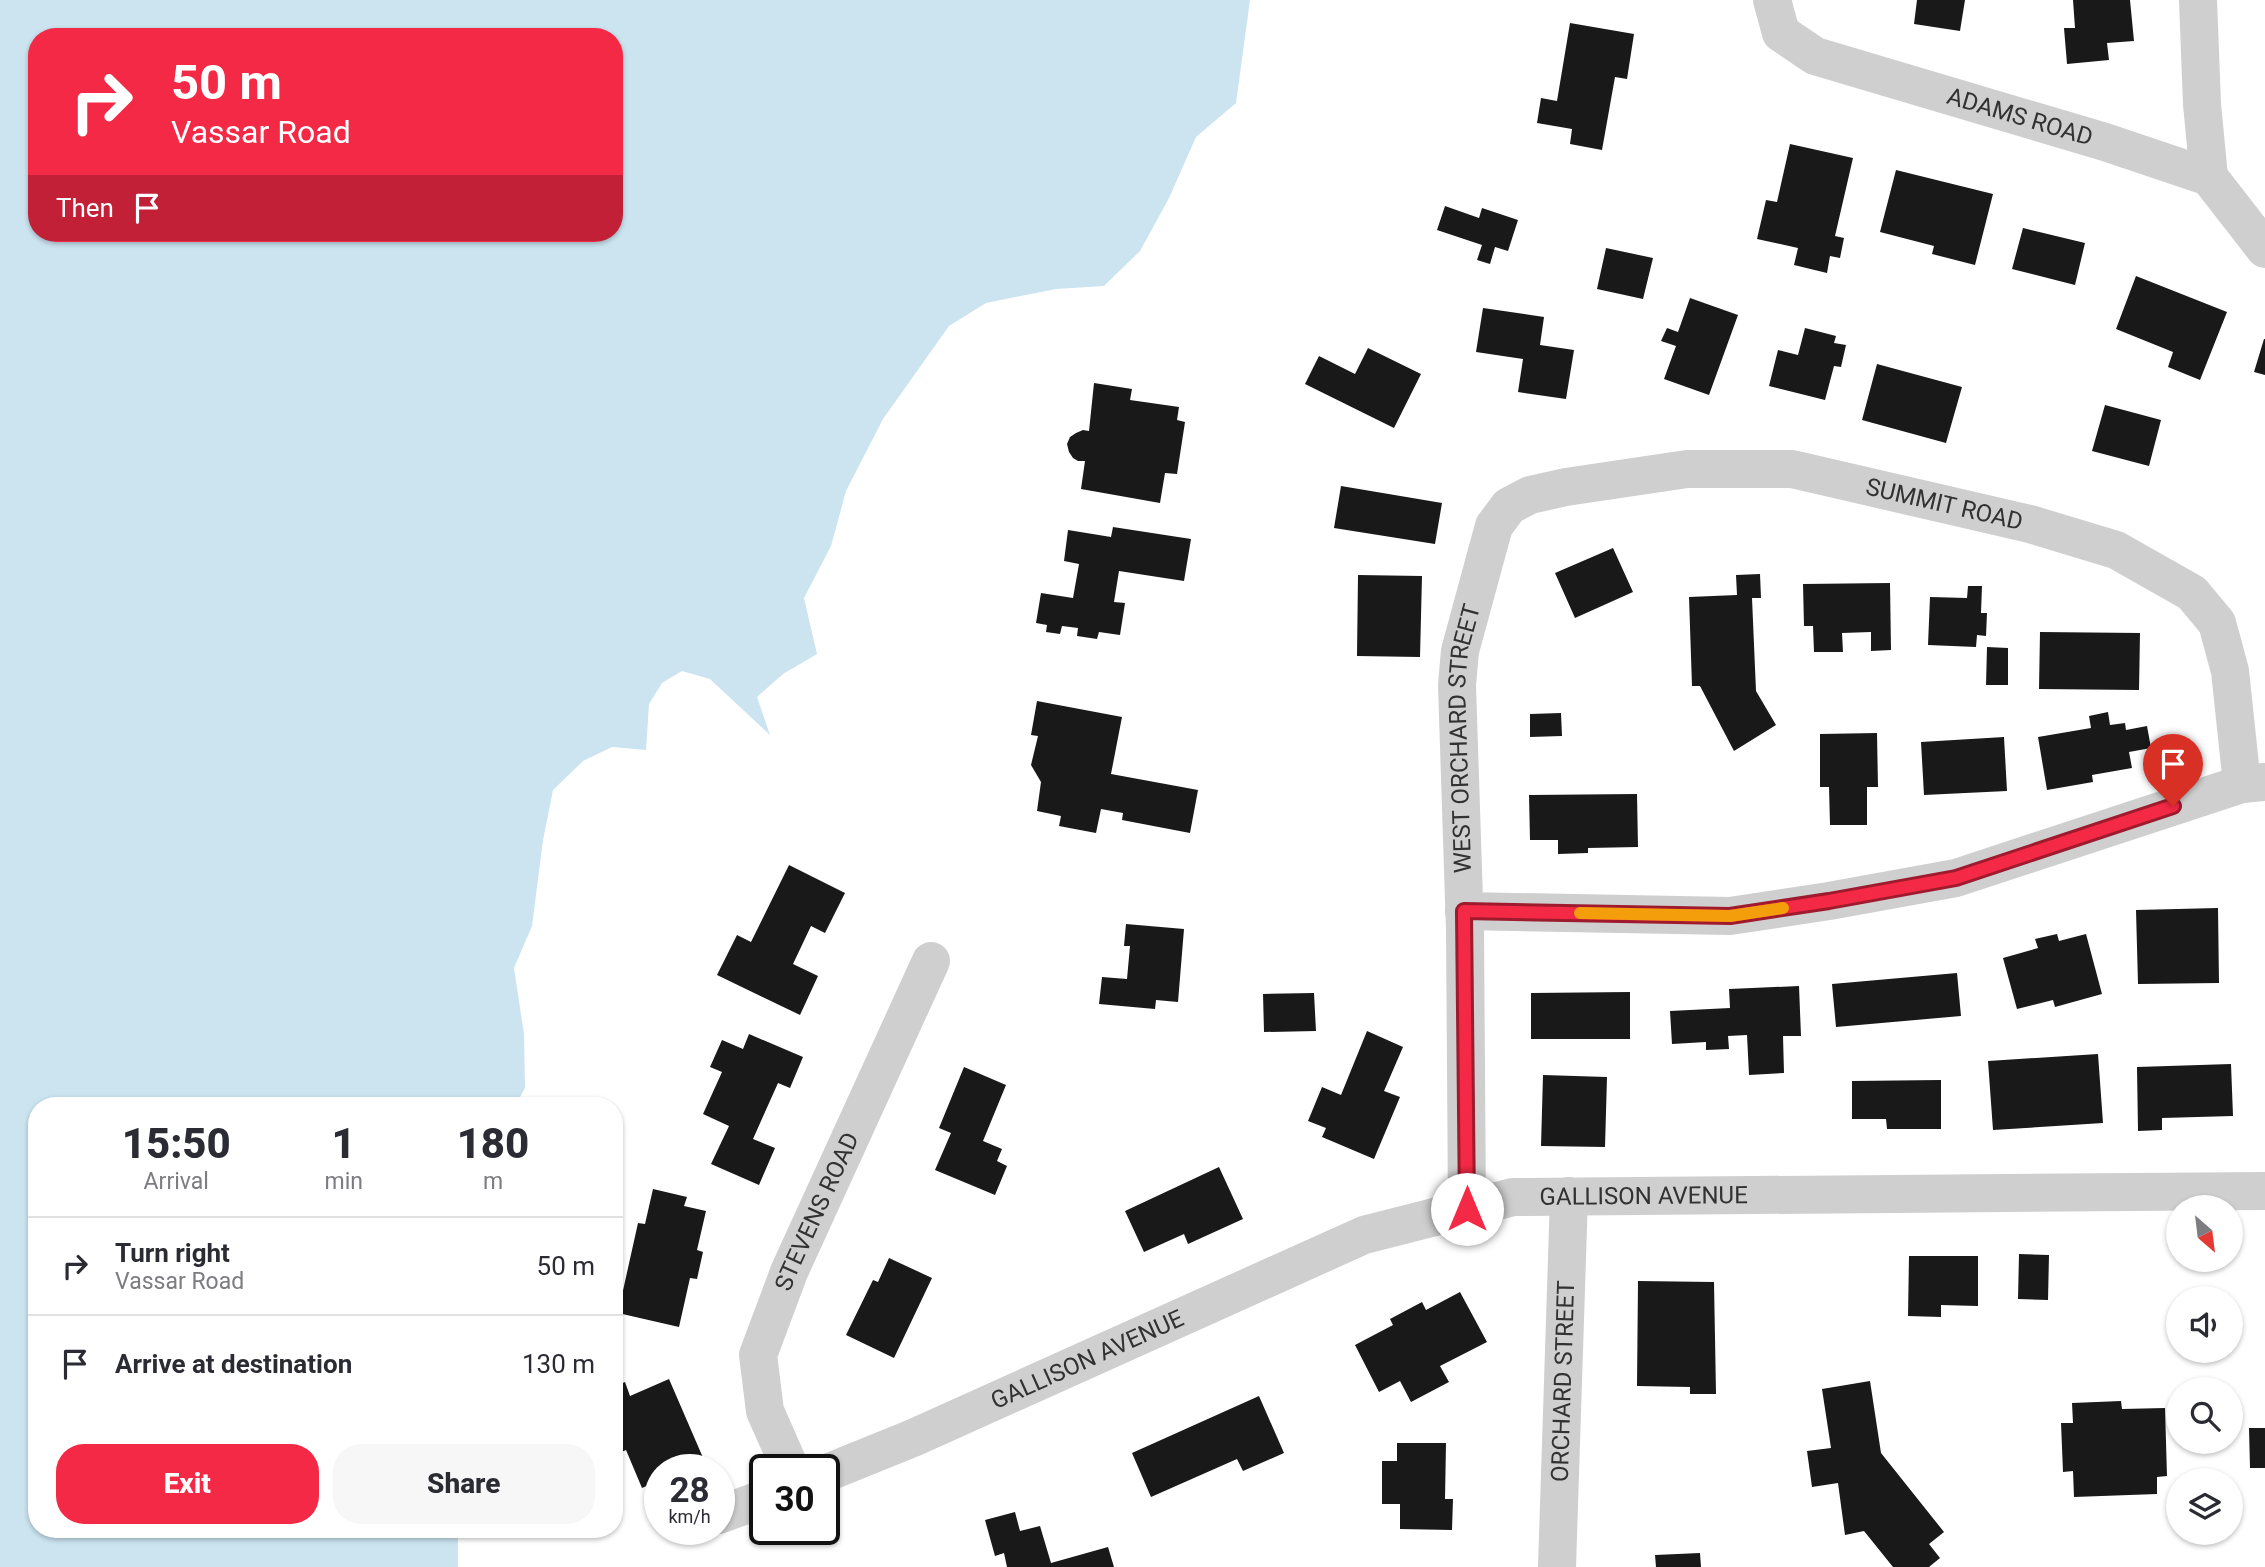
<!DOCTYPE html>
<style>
body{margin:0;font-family:Roboto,sans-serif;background:#f7f7f7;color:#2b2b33;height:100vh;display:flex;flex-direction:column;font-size:26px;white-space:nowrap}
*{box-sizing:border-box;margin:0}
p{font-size:23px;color:#7c7c81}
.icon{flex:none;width:38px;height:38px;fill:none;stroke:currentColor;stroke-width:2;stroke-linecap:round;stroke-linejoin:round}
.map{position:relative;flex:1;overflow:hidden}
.panel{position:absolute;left:28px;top:1097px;width:595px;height:441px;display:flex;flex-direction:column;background:#fff;border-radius:28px;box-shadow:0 2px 5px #0004}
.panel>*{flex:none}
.guide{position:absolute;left:28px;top:28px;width:595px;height:214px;border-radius:28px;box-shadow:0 2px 5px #0004;background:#f32945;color:#fff;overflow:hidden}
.needle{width:46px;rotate:152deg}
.fabs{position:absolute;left:2166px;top:1195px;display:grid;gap:14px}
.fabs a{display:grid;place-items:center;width:77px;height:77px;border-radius:50%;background:#fff;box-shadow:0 2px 5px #0004;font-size:35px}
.speed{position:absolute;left:644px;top:1454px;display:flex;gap:14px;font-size:35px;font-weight:700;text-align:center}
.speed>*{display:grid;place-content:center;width:91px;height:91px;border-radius:50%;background:#fff;box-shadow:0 2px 5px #0004;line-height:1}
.speed small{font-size:18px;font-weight:400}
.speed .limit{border:4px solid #111;border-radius:10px;background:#fff;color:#111}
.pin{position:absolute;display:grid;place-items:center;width:60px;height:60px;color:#fff;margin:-72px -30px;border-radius:50% 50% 50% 0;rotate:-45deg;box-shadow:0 0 7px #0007}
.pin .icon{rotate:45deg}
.me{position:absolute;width:77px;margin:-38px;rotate:0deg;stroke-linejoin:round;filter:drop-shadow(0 0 5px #0008)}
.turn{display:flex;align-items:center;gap:24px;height:147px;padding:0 28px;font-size:32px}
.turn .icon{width:91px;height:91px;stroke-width:2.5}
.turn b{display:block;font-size:49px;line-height:60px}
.then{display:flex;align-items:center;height:66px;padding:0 28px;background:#0003;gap:14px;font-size:26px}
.eta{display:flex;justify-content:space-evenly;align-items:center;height:119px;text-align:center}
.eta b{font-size:42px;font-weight:800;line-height:49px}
.primary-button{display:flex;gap:14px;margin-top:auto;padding:14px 28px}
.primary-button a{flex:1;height:80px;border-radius:28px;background:#f32945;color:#fff;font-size:28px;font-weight:800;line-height:80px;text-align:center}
.primary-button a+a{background:#f7f7f7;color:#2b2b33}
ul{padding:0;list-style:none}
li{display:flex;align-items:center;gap:21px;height:98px;padding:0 28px;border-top:2px solid #e1e1e2}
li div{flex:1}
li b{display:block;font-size:26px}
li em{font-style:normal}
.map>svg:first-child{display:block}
.water{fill:#cbe4f0;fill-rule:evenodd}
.building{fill:#191919}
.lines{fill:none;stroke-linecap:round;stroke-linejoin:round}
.street{stroke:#cfcfcf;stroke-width:38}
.route-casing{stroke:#9e1b2d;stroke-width:18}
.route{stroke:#f32945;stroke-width:12}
.slow{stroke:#f59e0b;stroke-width:12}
.labels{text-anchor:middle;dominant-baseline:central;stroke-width:7;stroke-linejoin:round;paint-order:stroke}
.street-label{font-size:24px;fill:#323232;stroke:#fff}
</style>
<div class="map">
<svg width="2265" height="1567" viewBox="0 0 2265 1567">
<rect width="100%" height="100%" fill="#fff"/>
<!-- water -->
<path class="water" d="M0 0H1250L1236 103 1196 137 1169 198 1140 251 1104 286 1056 289 986 303 949 326 883 419 846 491 831 546 804 598 817 654 783 674 757 697 770 735 710 679 682 671 662 683 649 704 646 750 612 747 583 761 553 790 543 840 532 926 514 968 524 1034 525 1088 515 1106H37V1530H458V1567H0ZM37 37H614V233H37Z"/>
<!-- building -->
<path class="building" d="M1917 0H1965L1960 31 1914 24Z
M2073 0H2130L2134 41 2107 43 2109 60 2067 64 2064 28H2075Z
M1570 23 1634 34 1627 79 1615 77 1602 150 1570 144 1572 129 1537 123 1541 98 1557 101Z
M1790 144 1853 158 1835 236 1844 238 1840 258 1830 256 1827 273 1794 265 1798 248 1757 239 1766 200 1777 202Z
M1896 170 1993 194 1975 265 1932 254 1934 246 1880 232Z
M1445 206 1479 218 1482 208 1518 220 1508 251 1495 247 1490 264 1477 260 1482 245 1437 230Z
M2023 228 2085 243 2075 285 2012 269Z
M1606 248 1653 258 1643 299 1597 289Z
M2136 276 2227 312 2200 380 2168 367 2173 352 2116 329Z
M1690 298 1738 315 1709 395 1664 379 1676 346 1661 341 1667 328 1678 332Z
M1483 308 1544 317 1540 345 1574 350 1566 399 1518 392 1523 359 1476 352Z
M1805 328 1836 336 1834 343 1846 345 1841 367 1834 366 1825 400 1769 386 1778 350 1798 355Z
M2264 339H2265V375L2254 372Z
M1368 348 1421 374 1394 428 1305 384 1319 356 1355 374Z
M1877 364 1962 387 1946 443 1862 420Z
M1094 383 1132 389 1130 400 1179 407 1177 420 1185 422 1177 474 1165 473 1160 503 1081 489 1085 461H1078L1073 458 1069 452 1067 444 1070 437 1076 433 1083 430 1089 431Z
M2105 405 2161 420 2149 466 2092 451Z
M1341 486 1442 503 1435 544 1334 528Z
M1113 527 1191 539 1184 581 1119 571 1114 602 1125 603 1120 635 1099 632 1097 639 1077 636 1078 628 1062 626 1060 634 1046 632 1047 625 1036 623 1041 593 1073 598 1079 564 1064 561 1068 530 1111 537Z
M1613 548 1633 592 1575 618 1555 573Z
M1760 574 1761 598H1752L1756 691 1776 725 1734 751 1700 686H1692L1689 597 1737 595 1736 575Z
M1358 575 1422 576 1420 657 1357 656Z
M1890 583 1891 650 1871 651V632L1842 633 1843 652H1814L1813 626H1804L1803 584Z
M1968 586H1982L1981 613H1987L1986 636 1977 635 1976 647 1928 645 1930 597 1967 598Z
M2040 632 2140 633 2139 690 2039 689Z
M1987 647 2008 648V685H1986Z
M1037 701 1122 717 1111 774 1198 790 1190 833 1122 820 1123 813 1101 809 1096 833 1059 826 1061 816 1037 811 1041 782 1031 765 1038 736 1031 735Z
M2108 712 2110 725 2125 723 2126 730 2147 726 2151 748 2129 752 2132 768 2092 775 2093 782 2047 790 2038 737 2091 728 2089 716Z
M1561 713 1562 736 1530 737V714Z
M1877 733 1878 787H1867V825H1830L1829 787H1820V734Z
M2004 737 2007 791 1924 795 1921 742Z
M1637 794 1638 847 1588 848V853L1558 854V840H1530L1529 795Z
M789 865 845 893 825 933 811 926 793 964 818 976 800 1015 717 975 737 935 751 942Z
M2218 908 2219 983 2138 984 2136 910Z
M1126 924 1184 929 1178 1002 1156 1000 1155 1009 1099 1004 1102 977 1127 979 1130 946H1124Z
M2057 934 2059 941 2086 934 2102 994 2055 1007 2053 1000 2017 1009 2003 958 2038 948 2035 939Z
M1957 973 1961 1016 1836 1027 1832 984Z
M1799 986 1801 1036H1783L1784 1073 1749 1075 1747 1035 1728 1036 1729 1049 1706 1050V1042L1672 1044 1670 1011 1730 1008 1729 989Z
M1630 992V1039H1531V993Z
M1314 993 1316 1031 1264 1032 1263 994Z
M1367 1031 1403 1047 1384 1091 1400 1097 1374 1159 1322 1137 1326 1128 1308 1121 1322 1087 1341 1095Z
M749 1034 803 1057 790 1088 778 1083 753 1139 775 1148 759 1185 711 1164 729 1126 703 1114 722 1072 710 1067 722 1040 743 1049Z
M2098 1054 2103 1123 1993 1130 1988 1061Z
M2231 1064 2233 1116 2162 1118V1130L2138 1131 2137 1067Z
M964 1067 1006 1085 983 1141 1002 1149 997 1161 1007 1166 995 1195 935 1170 951 1133 939 1128Z
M1543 1075 1607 1077 1605 1147 1541 1146Z
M1941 1080V1129H1887L1886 1119H1852V1081Z
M1219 1167 1243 1219 1188 1244 1184 1234 1144 1252 1125 1211Z
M653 1189 687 1197 684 1206 706 1211 697 1250 703 1252 697 1279 690 1278 679 1327 618 1313 638 1223 645 1224Z
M2019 1254 2049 1255 2048 1300 2018 1299Z
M1909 1256H1978V1306L1941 1305V1317L1908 1316Z
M889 1258 932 1278 894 1358 846 1335 873 1280 878 1282Z
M1638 1281 1714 1282 1716 1394H1690V1387L1637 1386Z
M1460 1292 1487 1342 1440 1366 1449 1382 1411 1402 1400 1381 1379 1392 1355 1345 1393 1325 1390 1319 1422 1302 1426 1310Z
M669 1379 704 1460 682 1470H660V1480L642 1488 626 1450 614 1455V1387L625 1382 630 1396Z
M1870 1381 1881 1453 1944 1532 1929 1544 1940 1558 1929 1567H1893L1864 1531 1845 1535 1838 1483 1812 1487 1807 1451 1831 1448 1822 1389Z
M1259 1396 1284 1453 1243 1471 1237 1459 1151 1497 1132 1453Z
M2121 1401 2122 1409 2165 1408 2167 1476 2157 1477V1494L2074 1497 2073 1471 2063 1472 2061 1423H2073L2072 1403Z
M2249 1428H2265V1468H2250Z
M1397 1443H1446L1445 1499H1453L1452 1530 1400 1529V1504H1382V1461H1397Z
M1015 1512 1020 1531 1040 1526 1051 1563 1108 1547 1114 1567H1007L1004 1553 995 1556 985 1520Z
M1700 1553 1701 1567H1656L1655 1555Z"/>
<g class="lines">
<!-- street -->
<g class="street">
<path id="s1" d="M1772 0 1781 33 1815 56 2105 142 2209 177 2265 249"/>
<path d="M2198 0 2202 104 2209 177"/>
<path d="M1464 911 1730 916 1829 901 1956 878 2242 784 2265 782"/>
<path id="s2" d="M1467 1209 1465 931 1457 685 1460 651 1494 526 1509 506 1530 495 1566 487 1687 469H1792L2030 524 2116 550 2192 593 2217 623 2230 671 2242 784"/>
<path id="s3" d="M791 1470 765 1411 758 1355 789 1272 931 961"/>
<path id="s4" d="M824 1474 913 1438 1364 1235 1513 1197 2265 1191"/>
<path d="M719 1515 765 1498"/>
<path id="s5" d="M1557 1567 1569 1196"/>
</g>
</g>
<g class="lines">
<defs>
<path id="route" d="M1467 1209 1464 911 1730 916 1829 901 1956 878 2173 806"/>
</defs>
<!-- route casing -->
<use href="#route" class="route-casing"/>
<!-- route -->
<use href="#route" class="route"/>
<!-- slow -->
<path class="slow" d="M1580 913 1730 916 1783 908"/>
</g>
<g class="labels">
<!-- street labels -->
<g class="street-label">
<text stroke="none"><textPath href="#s1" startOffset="289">ADAMS ROAD</textPath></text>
<text stroke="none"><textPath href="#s2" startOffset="1157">SUMMIT ROAD</textPath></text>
<text stroke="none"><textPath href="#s2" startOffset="471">WEST ORCHARD STREET</textPath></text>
<text stroke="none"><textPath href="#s4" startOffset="875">GALLISON AVENUE</textPath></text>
<text stroke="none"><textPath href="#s3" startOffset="276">STEVENS ROAD</textPath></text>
<text stroke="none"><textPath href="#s4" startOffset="287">GALLISON AVENUE</textPath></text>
<text stroke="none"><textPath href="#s5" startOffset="186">ORCHARD STREET</textPath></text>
</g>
</g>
</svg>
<div class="fabs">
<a><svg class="needle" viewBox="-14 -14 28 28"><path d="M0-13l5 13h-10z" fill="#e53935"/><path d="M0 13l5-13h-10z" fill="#7c7c81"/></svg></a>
<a><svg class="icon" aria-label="sound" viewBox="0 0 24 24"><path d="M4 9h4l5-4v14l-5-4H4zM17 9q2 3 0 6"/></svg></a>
<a><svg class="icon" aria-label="search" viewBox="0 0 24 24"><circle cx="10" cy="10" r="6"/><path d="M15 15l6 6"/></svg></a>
<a><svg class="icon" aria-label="layers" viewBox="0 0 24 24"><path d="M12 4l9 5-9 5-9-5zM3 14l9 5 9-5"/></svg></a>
</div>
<div class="speed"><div>28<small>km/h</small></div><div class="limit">30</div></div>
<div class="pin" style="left:2173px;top:806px;background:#d93025"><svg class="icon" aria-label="arrive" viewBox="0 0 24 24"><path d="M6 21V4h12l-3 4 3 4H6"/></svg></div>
<svg class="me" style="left:1467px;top:1209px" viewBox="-20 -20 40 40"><circle r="19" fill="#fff"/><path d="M0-13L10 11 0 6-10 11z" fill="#f32945"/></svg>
<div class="guide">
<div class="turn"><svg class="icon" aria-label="right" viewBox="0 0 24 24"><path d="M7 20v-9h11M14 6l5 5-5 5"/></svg><div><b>50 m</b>Vassar Road</div></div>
<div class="then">Then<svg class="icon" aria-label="arrive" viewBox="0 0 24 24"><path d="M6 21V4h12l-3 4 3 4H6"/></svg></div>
</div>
<section class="panel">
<div class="eta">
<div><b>15:50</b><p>Arrival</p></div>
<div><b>1</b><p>min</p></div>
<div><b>180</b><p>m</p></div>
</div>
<ul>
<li><svg class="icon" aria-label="right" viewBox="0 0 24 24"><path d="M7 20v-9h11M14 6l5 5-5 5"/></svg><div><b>Turn right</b><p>Vassar Road</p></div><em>50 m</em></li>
<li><svg class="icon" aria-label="arrive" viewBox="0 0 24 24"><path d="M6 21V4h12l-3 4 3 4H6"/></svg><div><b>Arrive at destination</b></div><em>130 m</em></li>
</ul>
<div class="primary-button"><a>Exit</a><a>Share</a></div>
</section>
</div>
